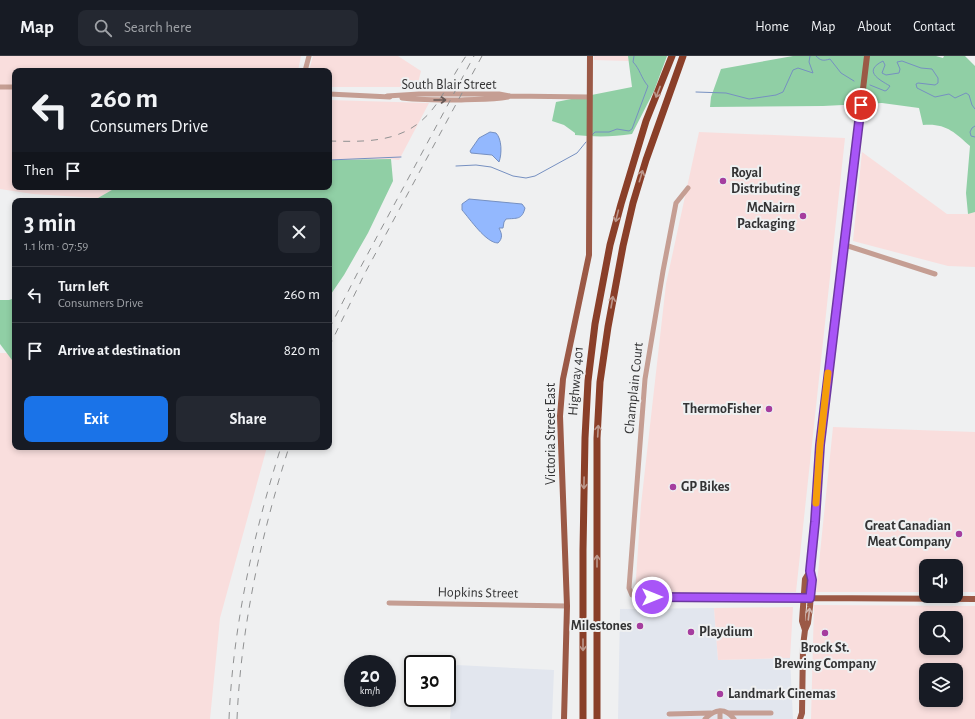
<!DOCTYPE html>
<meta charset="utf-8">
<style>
body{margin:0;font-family:"Alegreya Sans",sans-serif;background:#242831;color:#f1f3f6;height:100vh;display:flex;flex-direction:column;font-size:15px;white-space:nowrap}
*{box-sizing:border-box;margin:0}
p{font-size:13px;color:#9ea1a6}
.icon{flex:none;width:22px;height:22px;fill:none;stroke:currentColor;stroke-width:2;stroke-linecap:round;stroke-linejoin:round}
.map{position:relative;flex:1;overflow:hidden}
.sheet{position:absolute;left:12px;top:142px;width:320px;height:252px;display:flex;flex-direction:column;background:#171b24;border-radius:8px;box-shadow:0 2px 6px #0003}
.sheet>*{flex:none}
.top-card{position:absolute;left:12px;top:12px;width:320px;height:122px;border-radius:8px;box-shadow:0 2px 6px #0003;background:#171b24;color:#f1f3f6;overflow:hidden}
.fabs{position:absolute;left:919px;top:503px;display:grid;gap:8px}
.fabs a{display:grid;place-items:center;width:44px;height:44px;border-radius:8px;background:#171b24;box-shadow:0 2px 6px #0003;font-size:20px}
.speed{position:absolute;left:344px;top:599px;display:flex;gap:8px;font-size:20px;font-weight:700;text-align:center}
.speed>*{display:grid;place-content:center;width:52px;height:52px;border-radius:50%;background:#171b24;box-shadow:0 2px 6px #0003;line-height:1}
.speed small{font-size:10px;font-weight:400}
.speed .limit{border:2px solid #111;border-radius:6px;background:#fff;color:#111}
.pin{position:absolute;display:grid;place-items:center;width:34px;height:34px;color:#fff;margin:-17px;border:2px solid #fff;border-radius:50%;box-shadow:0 1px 4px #0007}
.me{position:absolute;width:44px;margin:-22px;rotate:90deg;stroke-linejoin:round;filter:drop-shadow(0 0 3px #0008)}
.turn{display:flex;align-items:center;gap:14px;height:84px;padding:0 12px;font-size:18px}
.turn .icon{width:52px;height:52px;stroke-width:2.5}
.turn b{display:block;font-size:28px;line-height:34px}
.then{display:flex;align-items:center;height:38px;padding:0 12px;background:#0003;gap:8px;font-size:15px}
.round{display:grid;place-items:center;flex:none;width:42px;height:42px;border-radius:8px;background:#242831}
.summary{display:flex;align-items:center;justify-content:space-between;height:68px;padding:0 12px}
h1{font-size:24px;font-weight:600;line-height:30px}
.action{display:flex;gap:8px;margin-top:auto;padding:8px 12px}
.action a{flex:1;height:46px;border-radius:8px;background:#1a73e8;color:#fff;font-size:16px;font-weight:600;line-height:46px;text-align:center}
.action a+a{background:#242831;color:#f1f3f6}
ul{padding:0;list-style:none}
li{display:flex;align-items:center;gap:12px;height:56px;padding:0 12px;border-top:1px solid #363941}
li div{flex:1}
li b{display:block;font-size:15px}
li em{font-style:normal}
header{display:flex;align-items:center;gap:24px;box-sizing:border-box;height:56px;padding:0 20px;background:#171b24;border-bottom:1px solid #363941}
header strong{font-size:19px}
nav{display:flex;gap:22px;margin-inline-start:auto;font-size:14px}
.search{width:280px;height:36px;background:#242831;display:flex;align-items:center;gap:10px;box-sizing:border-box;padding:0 14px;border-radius:8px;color:#9ea1a6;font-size:15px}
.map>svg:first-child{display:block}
.built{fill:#e2e6ee}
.industrial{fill:#f9dedd;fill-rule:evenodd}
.green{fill:#90cfa5}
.water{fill:#93b8fe;stroke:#7690c1}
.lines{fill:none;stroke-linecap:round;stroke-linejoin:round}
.stream{stroke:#7690c1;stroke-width:1}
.minor{stroke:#c59e93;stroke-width:5}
.major{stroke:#9b5946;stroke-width:6}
.highway{stroke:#8a3f29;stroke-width:7}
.rail{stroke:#909192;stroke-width:1;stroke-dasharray:7 7;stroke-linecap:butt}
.oneway{stroke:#bc988d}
.oneway2{stroke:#665855}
.oneway3{stroke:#cdb4ad}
.route-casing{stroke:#6d37a1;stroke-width:10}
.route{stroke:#a855f7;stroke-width:7}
.slow{stroke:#f59e0b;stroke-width:7}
.poi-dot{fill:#a53d9f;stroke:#eff0f1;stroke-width:1.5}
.labels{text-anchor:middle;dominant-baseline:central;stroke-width:4;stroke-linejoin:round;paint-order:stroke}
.street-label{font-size:14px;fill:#333334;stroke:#eff0f1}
.poi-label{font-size:14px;font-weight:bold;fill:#333334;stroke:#eff0f1;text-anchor:start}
</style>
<header>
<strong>Map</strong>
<div class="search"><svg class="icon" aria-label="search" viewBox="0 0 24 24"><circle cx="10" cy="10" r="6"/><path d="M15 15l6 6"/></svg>Search here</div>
<nav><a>Home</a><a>Map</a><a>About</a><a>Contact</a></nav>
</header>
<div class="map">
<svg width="975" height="663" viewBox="0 0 975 663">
<rect width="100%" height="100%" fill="#eff0f1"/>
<!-- built -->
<path class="built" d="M714 552 718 604 790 602 793 663H618L620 553Z
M457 609 554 614 552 663H450L454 613Z"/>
<!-- industrial -->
<path class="industrial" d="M0 0H301L298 15H15V131H117L98 142 33 138 0 133Z
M313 0H398L421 15 417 31H329V15H309Z
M594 0H628L629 5 594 4Z
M329 44 429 47 399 104 391 103 329 104Z
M699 76 845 82 796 536 635 537 641 449 666 228Z
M862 96 947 158H968L975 156V211L948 210 853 185Z
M0 297H15V391H267L220 562 210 663H0Z
M833 371 975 376V536H956V510H926V536H816Z
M814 549 975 550V663H811ZM926 562H956V592H926ZM926 614H956V644H926Z
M793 551 790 602 718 604 714 552Z"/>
<!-- green -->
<path class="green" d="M628 0H667L654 35 632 78C613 81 594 81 575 79V77L564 69 552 65 556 46 632 31Z
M793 0H936L943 2 944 0H965L975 10V156L968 158 966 137 970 90C954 76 946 67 923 69L919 52 882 47 823 50 710 51 711 41 721 13Z
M391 103 393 125 368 177 344 219 329 241V145H89L98 142 117 131H329V104Z
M15 242V308L0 288V244H9Z"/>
<!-- water -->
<path class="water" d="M490 76 496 77C502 83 502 98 499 106L492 99 471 97 470 95 479 82Z
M469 143 522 148 525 152C522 164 517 162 506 163L504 166 503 172H499C502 178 503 182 498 187 486 187 470 163 462 154V148Z"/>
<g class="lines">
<!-- stream -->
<path class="stream" d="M816 0C821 5 823 5 830 3L841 17 854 25
M870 29 885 35 887 34 890 30C878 23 863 15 883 5L885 9 882 17 886 19 899 17 900 13 897 6 902 5 921 12 932 13 938 22V27L935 29 918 27 916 28 917 32 935 41 949 38 955 42 966 37 969 39 972 49 975 53
M696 36 726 37 749 43 776 39 783 36 793 14 798 12 813 17 809 6 810 0
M975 70 972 72 970 76 971 80 975 81
M592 79 595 76H609L617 73 629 75 632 73 648 30C641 22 640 13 633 6L634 0
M329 104 401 101
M456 110 476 109 491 111 513 120 526 122 535 120 577 97 586 86"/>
<!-- minor -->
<path class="minor" d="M305 15 309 0
M0 31H15
M329 38 390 41
M387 40 419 38H499L510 40 589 41
M402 42C420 44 439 44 458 44 475 43 491 44 508 41
M688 132 676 147 663 215 645 323 629 532 632 539 642 541 807 542
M845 189 935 218
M389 547 567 550
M729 657H771
M669 658 711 657
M705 663C715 653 725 651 734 663
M720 663V655"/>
<!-- major -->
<path class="major" d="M810 542 975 543
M805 574 802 565 805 523 810 515
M564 663 567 550 560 360 563 323 589 199 590 0
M800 663 802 657 803 590 805 574 808 567 810 551 812 524 810 515 815 466 820 389 867 0"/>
<!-- highway -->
<path class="highway" d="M583 663V494L585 382 588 325 595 268 610 189 621 148 646 65 672 0
M597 663V382L600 326 608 271 623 190 633 147 646 104 683 0"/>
<!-- rail -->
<path class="rail" d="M329 85C370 86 408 87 435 50 446 35 455 16 466 0
M329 273 358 216 474 0
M329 291 365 217 482 0
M229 663C233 571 253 479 281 391
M237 663C241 571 261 479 289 391"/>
</g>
<!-- one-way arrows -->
<defs><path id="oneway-shaft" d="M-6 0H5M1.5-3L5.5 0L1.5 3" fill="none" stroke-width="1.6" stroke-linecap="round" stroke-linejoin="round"/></defs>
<g class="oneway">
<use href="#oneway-shaft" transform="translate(658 36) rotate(111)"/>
<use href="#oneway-shaft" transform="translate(641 120) rotate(-73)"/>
<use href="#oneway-shaft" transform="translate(617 160) rotate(104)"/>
<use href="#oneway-shaft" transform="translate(612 246) rotate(-80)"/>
<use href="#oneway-shaft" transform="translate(598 375) rotate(-87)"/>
<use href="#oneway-shaft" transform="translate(584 427) rotate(91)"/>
<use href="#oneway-shaft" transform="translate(597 505) rotate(-90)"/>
<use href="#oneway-shaft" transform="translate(583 589) rotate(90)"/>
</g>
<use class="oneway2" href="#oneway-shaft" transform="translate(440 44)"/>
<use class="oneway3" href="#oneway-shaft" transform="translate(809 558) rotate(-83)"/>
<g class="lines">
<defs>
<path id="route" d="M652 541 810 542 812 524 810 515 815 466 820 389 861 49"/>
</defs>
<!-- route casing -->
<use href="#route" class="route-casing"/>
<!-- route -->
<use href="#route" class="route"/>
<!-- slow -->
<path class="slow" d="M816 447 820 389 828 317"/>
</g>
<!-- markers -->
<g class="poi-dot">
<circle cx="723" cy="125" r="4"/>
<circle cx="803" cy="160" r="4"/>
<circle cx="769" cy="353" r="4"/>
<circle cx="673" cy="431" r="4"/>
<circle cx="959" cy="478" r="4"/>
<circle cx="640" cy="570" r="4"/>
<circle cx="691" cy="576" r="4"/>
<circle cx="825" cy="577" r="4"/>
<circle cx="720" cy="638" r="4"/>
</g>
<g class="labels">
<!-- street labels -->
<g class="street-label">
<text x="449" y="29">South Blair Street</text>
<text transform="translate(576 325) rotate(-85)">Highway 401</text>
<text transform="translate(634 332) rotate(-84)">Champlain Court</text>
<text transform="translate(551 378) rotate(-90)">Victoria Street East</text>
<text transform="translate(478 537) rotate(1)">Hopkins Street</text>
</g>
<!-- poi labels -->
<g class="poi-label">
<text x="731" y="117">Royal<tspan x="731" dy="16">Distributing</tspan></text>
<text x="795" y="152" text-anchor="end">McNairn<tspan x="795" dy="16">Packaging</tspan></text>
<text x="761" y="353" text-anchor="end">ThermoFisher</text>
<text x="681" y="431">GP Bikes</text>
<text x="951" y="470" text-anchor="end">Great Canadian<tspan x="951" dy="16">Meat Company</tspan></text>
<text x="632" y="570" text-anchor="end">Milestones</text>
<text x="699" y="576">Playdium</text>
<text x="825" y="592" text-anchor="middle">Brock St.<tspan x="825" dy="16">Brewing Company</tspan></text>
<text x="728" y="638">Landmark Cinemas</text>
</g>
</g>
</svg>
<div class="fabs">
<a><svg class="icon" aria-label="sound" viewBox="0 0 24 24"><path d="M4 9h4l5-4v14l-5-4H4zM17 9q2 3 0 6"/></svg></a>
<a><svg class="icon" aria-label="search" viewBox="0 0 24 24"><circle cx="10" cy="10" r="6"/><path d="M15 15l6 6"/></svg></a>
<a><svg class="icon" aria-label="layers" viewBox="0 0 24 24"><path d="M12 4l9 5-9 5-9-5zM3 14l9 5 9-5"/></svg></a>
</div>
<div class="speed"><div>20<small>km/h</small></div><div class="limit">30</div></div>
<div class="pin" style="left:861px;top:49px;background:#d93025"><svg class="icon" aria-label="arrive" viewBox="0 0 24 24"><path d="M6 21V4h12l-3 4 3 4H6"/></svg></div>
<svg class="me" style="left:652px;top:541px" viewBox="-20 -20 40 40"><circle r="17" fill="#a855f7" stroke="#fff" stroke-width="3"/><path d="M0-11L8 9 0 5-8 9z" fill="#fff"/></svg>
<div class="top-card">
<div class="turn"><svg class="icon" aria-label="left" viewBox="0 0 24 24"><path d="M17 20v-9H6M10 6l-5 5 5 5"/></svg><div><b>260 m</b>Consumers Drive</div></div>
<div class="then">Then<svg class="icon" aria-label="arrive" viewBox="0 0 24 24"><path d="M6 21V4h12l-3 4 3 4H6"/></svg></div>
</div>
<section class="sheet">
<div class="summary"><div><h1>3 min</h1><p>1.1 km · 07:59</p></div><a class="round"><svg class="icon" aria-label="close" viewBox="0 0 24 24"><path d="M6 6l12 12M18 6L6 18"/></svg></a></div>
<ul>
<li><svg class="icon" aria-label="left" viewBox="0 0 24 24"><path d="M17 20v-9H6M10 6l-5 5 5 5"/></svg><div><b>Turn left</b><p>Consumers Drive</p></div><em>260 m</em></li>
<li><svg class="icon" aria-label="arrive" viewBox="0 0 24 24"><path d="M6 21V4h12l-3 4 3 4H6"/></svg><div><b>Arrive at destination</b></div><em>820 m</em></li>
</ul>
<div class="action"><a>Exit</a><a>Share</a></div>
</section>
</div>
